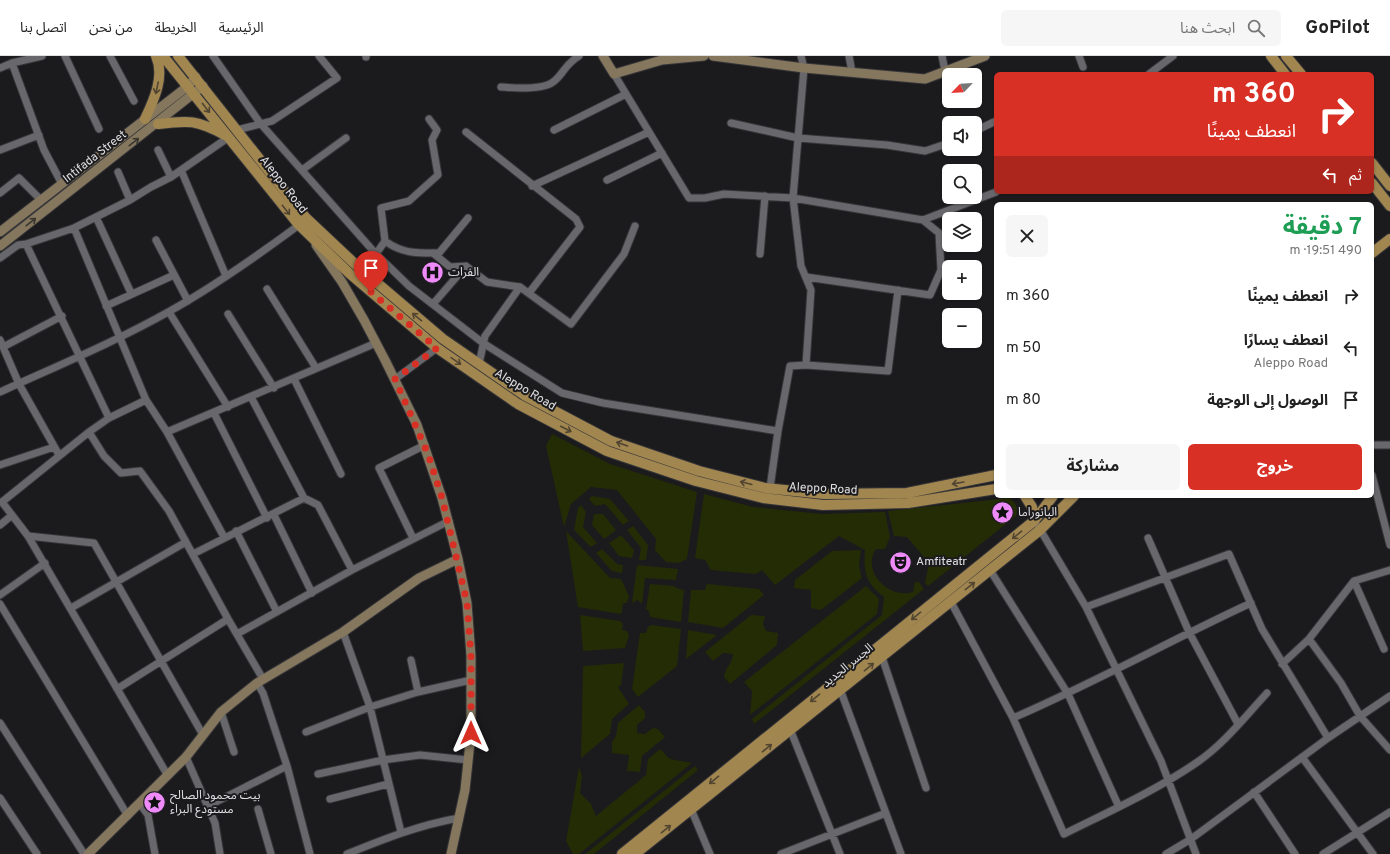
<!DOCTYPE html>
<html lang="ar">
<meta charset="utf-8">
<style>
body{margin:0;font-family:Overpass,"Noto Sans Arabic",sans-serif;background:#f6f6f6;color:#222;direction:rtl;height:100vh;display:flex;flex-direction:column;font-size:15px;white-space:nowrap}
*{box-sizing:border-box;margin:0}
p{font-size:13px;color:#767676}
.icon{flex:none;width:22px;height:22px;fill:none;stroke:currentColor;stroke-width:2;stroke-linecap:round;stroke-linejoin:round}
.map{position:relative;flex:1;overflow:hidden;direction:ltr}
.drawer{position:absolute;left:994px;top:146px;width:380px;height:296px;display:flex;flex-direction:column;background:#fff;border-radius:6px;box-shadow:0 1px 3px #0004;direction:rtl}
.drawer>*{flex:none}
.top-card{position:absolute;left:994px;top:16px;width:380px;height:122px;border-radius:6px;box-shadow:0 1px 3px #0004;direction:rtl;background:#d93025;color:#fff;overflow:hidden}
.needle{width:26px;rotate:245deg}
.buttons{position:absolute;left:942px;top:12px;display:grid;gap:8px}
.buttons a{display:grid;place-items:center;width:40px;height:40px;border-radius:6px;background:#fff;box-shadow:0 1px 3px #0004;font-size:20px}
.pin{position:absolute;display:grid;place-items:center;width:34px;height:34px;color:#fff;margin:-41px -17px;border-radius:50% 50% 50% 0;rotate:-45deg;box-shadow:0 0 4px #0007}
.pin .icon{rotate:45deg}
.me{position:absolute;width:44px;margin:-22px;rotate:0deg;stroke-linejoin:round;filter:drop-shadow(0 0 3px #0008)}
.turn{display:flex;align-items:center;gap:14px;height:84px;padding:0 12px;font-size:18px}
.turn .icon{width:52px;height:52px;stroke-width:2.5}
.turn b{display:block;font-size:28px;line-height:34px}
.then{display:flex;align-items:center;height:38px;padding:0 12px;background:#0003;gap:8px;font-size:15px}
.round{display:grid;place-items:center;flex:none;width:42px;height:42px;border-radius:6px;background:#f6f6f6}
.head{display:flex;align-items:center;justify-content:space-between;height:68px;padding:0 12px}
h1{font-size:24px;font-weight:700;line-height:30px;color:#1e9e55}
.cta{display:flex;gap:8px;margin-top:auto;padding:8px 12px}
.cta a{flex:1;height:46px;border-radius:6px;background:#d93025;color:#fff;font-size:16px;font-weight:700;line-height:46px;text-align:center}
.cta a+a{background:#f6f6f6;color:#222}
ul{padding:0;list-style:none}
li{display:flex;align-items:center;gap:12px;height:52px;padding:0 12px}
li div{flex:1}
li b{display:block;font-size:15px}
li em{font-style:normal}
header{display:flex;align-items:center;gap:24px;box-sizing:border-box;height:56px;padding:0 20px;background:#fff;border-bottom:1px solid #e0e0e0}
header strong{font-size:19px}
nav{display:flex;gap:22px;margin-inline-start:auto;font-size:14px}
.search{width:280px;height:36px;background:#f6f6f6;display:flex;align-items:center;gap:10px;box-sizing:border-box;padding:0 14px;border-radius:6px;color:#767676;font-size:15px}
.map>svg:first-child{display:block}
.green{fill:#242c06}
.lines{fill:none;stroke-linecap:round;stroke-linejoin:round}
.street-casing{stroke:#363538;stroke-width:9}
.secondary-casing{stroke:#363538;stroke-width:11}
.primary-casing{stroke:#363538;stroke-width:12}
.street{stroke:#68676b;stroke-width:7}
.secondary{stroke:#84775e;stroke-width:9}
.primary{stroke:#a18650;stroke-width:10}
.oneway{stroke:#514531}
.oneway2{stroke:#3a3630}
.route{stroke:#d93025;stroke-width:7;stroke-dasharray:0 12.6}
.labels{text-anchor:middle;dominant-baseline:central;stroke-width:4;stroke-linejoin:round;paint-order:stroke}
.street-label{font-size:12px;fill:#e0dfe2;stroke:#1b1a1d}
.poi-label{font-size:12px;fill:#e0dfe2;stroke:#1b1a1d;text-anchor:start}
</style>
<header>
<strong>GoPilot</strong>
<div class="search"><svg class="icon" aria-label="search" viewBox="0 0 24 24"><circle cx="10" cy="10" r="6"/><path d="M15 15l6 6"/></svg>ابحث هنا</div>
<nav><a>الرئيسية</a><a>الخريطة</a><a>من نحن</a><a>اتصل بنا</a></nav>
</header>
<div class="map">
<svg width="1390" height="798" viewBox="0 0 1390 798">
<rect width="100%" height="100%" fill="#1b1a1d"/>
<!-- green -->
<path class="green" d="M552 378 610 408 697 436 687 503 679 507 666 506 655 494 656 483 617 434 591 431 571 448 564 471 546 390Z
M704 438 753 451 822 458 885 456 890 481 885 493H876C861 515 889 544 913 536L915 526H919L924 533 754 668 752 663 882 559 884 541C866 527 863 516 865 494L839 480 775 529 762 514 756 518 711 514 705 504 695 502Z
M592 440 610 443 629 465 623 469 605 448 595 450 589 443Z
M1009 442C1017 448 1018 451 1016 460L928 530 925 527 929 507 907 481 894 480 888 455Z
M581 449 586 456 583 471 597 487 591 491 574 474 578 452Z
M594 458H603L616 474 604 483 592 469Z
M633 470 648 489 646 504H639L641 492 627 474Z
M566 475 610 522 621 523 629 540 627 547H623L622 556 620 558 578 551Z
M621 479 634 494 632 502 619 500 609 487Z
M602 493 617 508 623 509 622 517 612 515 596 497Z
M861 494 859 510 862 522 821 554 811 552V534L794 532 795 524 832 495Z
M637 509 678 513 676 524 645 522 642 548 638 544 632 547Z
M650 528 674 530 676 532 684 534 681 566 650 561 649 555 646 553Z
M707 528 759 533 764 539 723 572 688 566 691 534H705Z
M866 530 879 543 877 558 750 659 752 635 744 626Z
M580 559 620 565 623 568 622 574 627 575 629 579 625 592 583 595Z
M751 559 765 560 763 568 766 575 778 577 777 589 730 628 724 621C725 612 732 608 733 598L723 597 713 605 705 596Z
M651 569 681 573 677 610 638 641 632 633 640 577H646L648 571Z
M688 574 717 579 686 603Z
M624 607 621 629 618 631 629 648 612 663 610 678 581 702 583 610Z
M639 649 645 656V662L637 669V677L645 678 653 672 658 673 665 681 642 700 640 716 627 715 629 699 612 697V686L616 680 618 667Z
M660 693 670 703 692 707 579 798H573L566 785 579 711 582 720 580 737 591 748 596 760 646 719 648 703Z
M695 710 698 714 594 798H585Z"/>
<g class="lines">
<defs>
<path id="street" d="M65 0 99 73
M110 0 134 45
M213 0 260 67 376 198 409 230 483 287 562 337 603 347 778 375
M366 0V1
M849 0 852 16
M942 0 945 15
M1079 0 1083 11
M12 7 42 0
M0 12 12 7 44 94 62 128
M614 18 689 142H705L724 138 793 142 804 12 801 0
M1149 18 1173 0
M501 31C513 32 543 34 553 26 563 19 564 9 579 0
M731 67 798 82 887 89 925 95 949 87
M237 74 272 65 337 22 319 0
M554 74 626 38
M975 75 996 65
M466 76 576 163 580 171 529 237
M0 94 39 79
M158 94 171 121
M181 114 226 220
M302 114 346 82
M118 116 130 144
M607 124 662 97
M532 130 649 76
M0 137 19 122 41 144
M96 161 131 237
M74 172 146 344 167 376 224 481
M156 184 188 245
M385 185 381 152 409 145 438 119 432 84 437 74 429 63
M376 198 385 185C403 198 417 197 439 197L468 162
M760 198 765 140
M0 202 18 189 26 188
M466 210 487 226 520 231
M806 221 930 239 941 214 939 177 923 164
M267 233 316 312
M433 248 466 210 450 211 433 197
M106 250 174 219
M169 256 228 351
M228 258 274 332
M0 284 19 328 59 399
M3 291 62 260
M479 308 485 280 520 231 571 268 624 198 635 170
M806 309 811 234 801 210 793 142 923 164 996 136
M294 323 341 418
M395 323 437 292
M0 336C57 310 115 286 170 255 215 230 257 200 299 169
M251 341 304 442
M146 344 109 362 89 376 2 446 28 480 168 720
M214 357 267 462
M109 362 26 188 74 172 130 144 151 131 171 121 229 81
M89 376 104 400 121 417 140 415 169 455 228 563 263 623
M167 376 376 287
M1372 389H1390
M0 409 54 391
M1372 419 1390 489
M770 432 778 375 790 310 806 309 888 315 898 234
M274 459 312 537
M0 469 11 460
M1038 470 1086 551 1161 705 1196 798
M236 475 277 556
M28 480 94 487 203 679
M413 482 379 412 425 389
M1148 482 1189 576 1238 668
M193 498 304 442 318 449 352 514
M990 514 1068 638 1119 751
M1354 525 1384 593
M0 539 45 507
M951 546 1013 662 1064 778C1108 756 1155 735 1196 707 1223 689 1245 661 1267 637
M0 548 128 760
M1086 551 1229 498 1262 573 1328 682
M71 552 186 486
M343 576 370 651 401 776
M237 578 352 514 449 465
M1309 583 1341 627 1360 660 1390 694
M882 601 926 732
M411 604 418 636
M1282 608 1309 583 1354 525 1390 514
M257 627 263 637 287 710 310 798
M117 633 228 563
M840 633 901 798
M221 656 234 696
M1013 662C1094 627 1171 584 1251 547
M0 667 84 798
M790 673 840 798
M306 676 370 651 418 636 471 624
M186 701 215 767 220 798
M1302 701 1373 798
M318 718 383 704 420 699 468 704
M1254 736 1295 798
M0 742 37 798
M330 743 388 728
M140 748 148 759 155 798
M208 750 287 710
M258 753 271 798
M691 753 710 798
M347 798C384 783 419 769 459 762
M781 798 886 757
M1166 798 1191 783 1328 682 1390 640
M1323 798 1390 756"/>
<path id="secondary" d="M603 0 614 18 662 4 704 0
M713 0 804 12 925 23 985 0
M0 176 188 30 196 21
M316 189 342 226 364 264 385 304 417 369 442 442 458 503 467 547 471 600V677L465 734 451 798
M0 190 203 30
M88 798 186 701 221 656 257 627 343 576 419 522 458 503"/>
<path id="primary" d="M163 0 299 169 349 217 437 292 518 348 607 395 696 425 763 442 823 449 908 447 996 433
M178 0 306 162 356 209 443 283 524 339 611 385 699 415 765 432 824 438 907 437 996 419
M1271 0 1285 18
M1286 0 1301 18
M145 63C154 44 165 20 156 0
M158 68C189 64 197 64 225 79
M1372 107 1390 130
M1372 127 1390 150
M1372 197 1390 183
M1025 440 1032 451 1034 465
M622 798 1034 465 1053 440
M635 798 1040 474 1074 440"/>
</defs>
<!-- street casing -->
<use href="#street" class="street-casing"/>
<!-- secondary casing -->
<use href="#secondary" class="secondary-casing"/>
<!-- primary casing -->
<use href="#primary" class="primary-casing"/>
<!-- street -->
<use href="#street" class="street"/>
<!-- secondary -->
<use href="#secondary" class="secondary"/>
<!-- primary -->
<use href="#primary" class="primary"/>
</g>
<!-- one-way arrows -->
<defs><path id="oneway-shaft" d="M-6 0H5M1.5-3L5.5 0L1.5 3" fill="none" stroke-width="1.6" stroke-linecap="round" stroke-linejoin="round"/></defs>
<g class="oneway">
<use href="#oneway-shaft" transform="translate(157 32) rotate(102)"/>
<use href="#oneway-shaft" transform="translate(206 52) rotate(52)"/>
<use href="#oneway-shaft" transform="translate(286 154) rotate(52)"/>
<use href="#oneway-shaft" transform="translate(417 261) rotate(-140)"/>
<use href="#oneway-shaft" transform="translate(456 305) rotate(35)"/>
<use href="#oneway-shaft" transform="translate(566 373) rotate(27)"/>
<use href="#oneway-shaft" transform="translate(622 388) rotate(-161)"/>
<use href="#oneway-shaft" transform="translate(746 427) rotate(-166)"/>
<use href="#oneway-shaft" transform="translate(958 427) rotate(170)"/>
<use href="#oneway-shaft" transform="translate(1017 479) rotate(141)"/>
<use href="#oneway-shaft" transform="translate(970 530) rotate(-38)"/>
<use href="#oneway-shaft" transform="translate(916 560) rotate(141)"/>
<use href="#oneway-shaft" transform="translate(869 611) rotate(-39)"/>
<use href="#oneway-shaft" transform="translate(815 642) rotate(141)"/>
<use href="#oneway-shaft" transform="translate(767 692) rotate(-39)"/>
<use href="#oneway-shaft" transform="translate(714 724) rotate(141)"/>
<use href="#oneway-shaft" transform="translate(666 773) rotate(-39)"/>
</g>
<g class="oneway2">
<use href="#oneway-shaft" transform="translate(134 86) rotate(-38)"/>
<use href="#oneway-shaft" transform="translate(31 166) rotate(-38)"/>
</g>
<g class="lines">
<!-- route -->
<path class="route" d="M371 236 437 292 395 323 428 398 442 442 460 517 467 547 471 600V677"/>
</g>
<!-- icons -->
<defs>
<symbol id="hospital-disc" viewBox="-11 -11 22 22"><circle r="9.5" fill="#ee8bf8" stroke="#1b1a1d"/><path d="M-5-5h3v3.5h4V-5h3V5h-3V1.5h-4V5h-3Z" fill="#111"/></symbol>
<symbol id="sight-disc" viewBox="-11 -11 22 22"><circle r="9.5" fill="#ee8bf8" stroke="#1b1a1d"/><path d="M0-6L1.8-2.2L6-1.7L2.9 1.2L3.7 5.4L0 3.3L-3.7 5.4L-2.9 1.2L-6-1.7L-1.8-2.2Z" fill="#111"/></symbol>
<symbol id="theatre-disc" viewBox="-11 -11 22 22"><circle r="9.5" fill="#ee8bf8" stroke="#1b1a1d"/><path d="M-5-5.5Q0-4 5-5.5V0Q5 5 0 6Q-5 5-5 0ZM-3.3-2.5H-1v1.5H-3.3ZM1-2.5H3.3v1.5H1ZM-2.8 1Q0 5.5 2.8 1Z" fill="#111"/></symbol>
</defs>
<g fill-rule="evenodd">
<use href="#hospital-disc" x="420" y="204" width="25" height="25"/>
<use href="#sight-disc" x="990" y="444" width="25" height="25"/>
<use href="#theatre-disc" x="888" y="494" width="25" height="25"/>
<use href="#sight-disc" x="142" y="734" width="25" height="25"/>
</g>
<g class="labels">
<!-- street labels -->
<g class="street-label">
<text transform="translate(95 101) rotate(-38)">Intifada Street</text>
<text transform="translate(283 129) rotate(52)">Aleppo Road</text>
<text transform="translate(525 334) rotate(31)">Aleppo Road</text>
<text transform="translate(823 433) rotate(3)">Aleppo Road</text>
<text transform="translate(848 610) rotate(-39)">الجسر الجديد</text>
</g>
<!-- poi labels -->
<g class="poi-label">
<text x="448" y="217">الفرات</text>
<text x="1018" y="457">البانوراما</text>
<text x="916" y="506">Amfiteatr</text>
<text x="170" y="740">بيت محمود الصالح<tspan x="170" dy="14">مستودع البراء</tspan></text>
</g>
</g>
</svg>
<div class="buttons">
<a><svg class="needle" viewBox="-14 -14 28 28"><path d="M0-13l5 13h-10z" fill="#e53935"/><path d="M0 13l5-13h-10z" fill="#767676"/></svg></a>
<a><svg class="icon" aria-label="sound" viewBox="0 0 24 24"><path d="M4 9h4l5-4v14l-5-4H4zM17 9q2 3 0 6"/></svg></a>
<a><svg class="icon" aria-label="search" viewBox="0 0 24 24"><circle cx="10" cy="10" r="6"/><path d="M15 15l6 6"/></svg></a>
<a><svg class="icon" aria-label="layers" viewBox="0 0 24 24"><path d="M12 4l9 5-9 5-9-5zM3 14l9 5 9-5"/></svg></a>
<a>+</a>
<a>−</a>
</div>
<div class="pin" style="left:371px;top:236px;background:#d93025"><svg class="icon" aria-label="arrive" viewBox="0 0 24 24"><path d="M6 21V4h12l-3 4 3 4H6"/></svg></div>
<svg class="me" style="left:471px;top:677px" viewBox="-20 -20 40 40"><path d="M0-17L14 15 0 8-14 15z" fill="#d93025" stroke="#fff" stroke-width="4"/></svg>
<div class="top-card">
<div class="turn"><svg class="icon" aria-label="right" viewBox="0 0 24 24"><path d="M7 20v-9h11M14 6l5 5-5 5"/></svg><div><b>360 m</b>انعطف يمينًا</div></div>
<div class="then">ثم<svg class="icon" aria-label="left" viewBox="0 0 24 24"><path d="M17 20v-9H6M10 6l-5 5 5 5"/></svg></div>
</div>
<section class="drawer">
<div class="head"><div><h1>7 دقيقة</h1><p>490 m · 19:51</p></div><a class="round"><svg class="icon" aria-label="close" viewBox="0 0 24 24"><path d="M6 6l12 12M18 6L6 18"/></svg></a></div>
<ul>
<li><svg class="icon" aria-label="right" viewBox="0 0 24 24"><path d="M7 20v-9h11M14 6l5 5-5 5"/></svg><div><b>انعطف يمينًا</b></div><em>360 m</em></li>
<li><svg class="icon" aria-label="left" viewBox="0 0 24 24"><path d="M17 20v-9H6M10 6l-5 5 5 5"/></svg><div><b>انعطف يسارًا</b><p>Aleppo Road</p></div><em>50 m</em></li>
<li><svg class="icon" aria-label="arrive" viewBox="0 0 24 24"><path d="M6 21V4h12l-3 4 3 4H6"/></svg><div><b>الوصول إلى الوجهة</b></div><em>80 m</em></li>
</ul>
<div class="cta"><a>خروج</a><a>مشاركة</a></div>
</section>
</div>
